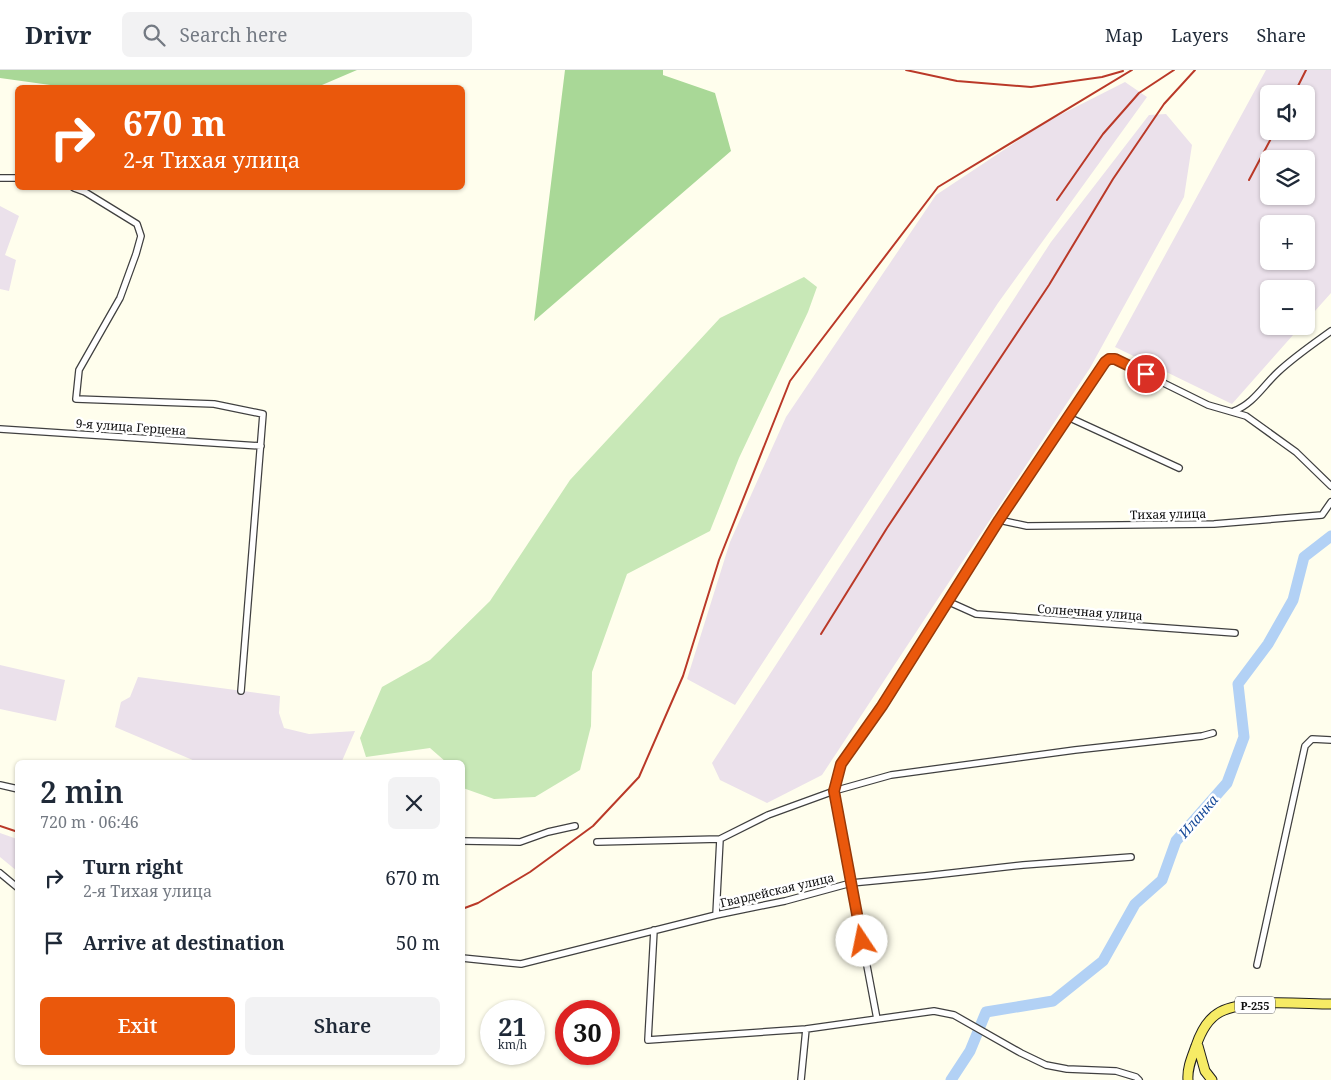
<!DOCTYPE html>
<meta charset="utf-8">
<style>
body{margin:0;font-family:"Noto Serif",serif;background:#f2f2f3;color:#1f2937;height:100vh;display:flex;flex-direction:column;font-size:19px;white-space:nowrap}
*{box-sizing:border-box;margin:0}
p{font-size:16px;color:#747a83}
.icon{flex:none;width:28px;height:28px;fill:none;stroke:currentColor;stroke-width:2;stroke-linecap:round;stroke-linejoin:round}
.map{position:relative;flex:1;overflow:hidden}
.details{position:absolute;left:15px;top:690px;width:450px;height:305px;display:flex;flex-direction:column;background:#fff;border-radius:8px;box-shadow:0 1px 4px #0004}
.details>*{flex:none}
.banner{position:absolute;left:15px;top:15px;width:450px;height:105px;border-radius:8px;box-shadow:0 1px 4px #0004;background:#ea580c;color:#fff;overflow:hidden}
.tools{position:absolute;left:1260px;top:15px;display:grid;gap:10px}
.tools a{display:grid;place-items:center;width:55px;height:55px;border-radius:8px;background:#fff;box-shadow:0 1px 4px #0004;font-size:25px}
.speed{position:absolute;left:480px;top:930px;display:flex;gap:10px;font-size:25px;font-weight:700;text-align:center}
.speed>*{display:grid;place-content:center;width:65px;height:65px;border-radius:50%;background:#fff;box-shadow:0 1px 4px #0004;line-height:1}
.speed small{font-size:12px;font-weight:400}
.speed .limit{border:8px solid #d22;background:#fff;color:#111}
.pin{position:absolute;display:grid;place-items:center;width:42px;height:42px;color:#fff;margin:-21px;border:2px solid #fff;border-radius:50%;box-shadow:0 1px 5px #0007}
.me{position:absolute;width:55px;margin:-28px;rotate:349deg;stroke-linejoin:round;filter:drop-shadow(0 0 4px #0008)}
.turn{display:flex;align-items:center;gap:18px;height:105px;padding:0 25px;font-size:22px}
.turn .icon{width:65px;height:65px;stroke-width:2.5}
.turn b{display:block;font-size:35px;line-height:42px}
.round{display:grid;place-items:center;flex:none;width:52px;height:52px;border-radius:8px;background:#f2f2f3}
.head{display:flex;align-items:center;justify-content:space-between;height:85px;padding:0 25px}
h1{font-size:30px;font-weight:600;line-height:38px}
.button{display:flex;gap:10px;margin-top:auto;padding:10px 25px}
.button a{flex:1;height:58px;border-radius:8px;background:#ea580c;color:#fff;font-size:20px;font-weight:600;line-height:58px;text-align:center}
.button a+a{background:#f2f2f3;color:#1f2937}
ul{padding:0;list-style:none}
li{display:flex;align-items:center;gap:15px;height:65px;padding:0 25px}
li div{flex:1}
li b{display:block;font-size:19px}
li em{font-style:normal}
header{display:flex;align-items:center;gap:30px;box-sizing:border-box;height:70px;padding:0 25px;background:#fff;border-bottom:1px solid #e0e1e3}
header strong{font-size:24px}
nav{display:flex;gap:28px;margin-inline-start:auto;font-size:18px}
.search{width:350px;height:45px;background:#f2f2f3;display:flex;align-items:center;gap:12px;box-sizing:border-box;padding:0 18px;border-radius:8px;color:#747a83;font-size:19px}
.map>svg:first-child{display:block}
.industrial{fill:#ebe1eb;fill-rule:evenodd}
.green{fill:#c8e8b7}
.forest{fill:#a9d897}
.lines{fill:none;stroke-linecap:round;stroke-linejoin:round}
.river{stroke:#b2d1f5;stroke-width:11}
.minor-casing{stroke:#404040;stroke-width:8}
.primary-casing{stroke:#1e1e1e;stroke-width:11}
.minor{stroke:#fff;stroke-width:5.5}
.primary{stroke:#f6eb65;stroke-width:9}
.rail{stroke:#ba3928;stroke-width:2}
.route-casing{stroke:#983908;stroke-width:12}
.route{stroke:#ea580c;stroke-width:9}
.labels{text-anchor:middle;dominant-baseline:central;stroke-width:5;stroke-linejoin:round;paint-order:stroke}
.shield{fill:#fff;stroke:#565656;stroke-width:1}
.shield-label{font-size:11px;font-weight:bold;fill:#0d0d0d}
.street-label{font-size:12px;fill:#0d0d0d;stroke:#fff}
.water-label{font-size:14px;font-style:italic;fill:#194c9b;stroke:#fff}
</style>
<header>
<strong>Drivr</strong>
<div class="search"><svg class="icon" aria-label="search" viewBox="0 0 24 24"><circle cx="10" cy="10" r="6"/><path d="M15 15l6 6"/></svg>Search here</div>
<nav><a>Map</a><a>Layers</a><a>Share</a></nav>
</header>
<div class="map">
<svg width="1331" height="1010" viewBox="0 0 1331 1010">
<rect width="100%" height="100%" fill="#fffeed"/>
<!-- industrial -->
<path class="industrial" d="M1266 0H1331V223L1306 251V219H1269V256H1301L1232 334 1115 277ZM1269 24H1306V61H1269ZM1269 89H1306V126H1269ZM1269 154H1306V191H1269Z
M1125 12 1147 27 998 233 735 635 687 609 730 472 786 347 936 125 1046 52Z
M1166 44 1192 75 1184 127 1090 298 822 705 767 733 720 710 712 693 1051 172 1149 45Z
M0 136 19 146 5 185 16 190 9 221 0 219Z
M0 595 65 610 56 651 0 639Z
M138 607 280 626 279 643 284 658 309 664 355 661 342 691 338 692H217L195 691 115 657 121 632 130 627Z
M0 763 17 769V801L0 787Z"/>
<!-- green -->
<path class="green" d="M804 207 817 217 808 242 739 388 710 461 627 504 592 602 591 656 580 700 535 727 494 729 463 718 462 692H446L430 678 366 687 360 668 382 617 430 590 490 531 570 410 720 248Z"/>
<!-- forest -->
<path class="forest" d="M0 0H357L315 18H72L0 8Z
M565 0H663V5L715 23 731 81 534 251Z"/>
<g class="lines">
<!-- river -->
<path class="river" d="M951 1010 970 981 986 942 1053 931 1103 891 1135 834 1162 810 1176 771 1227 713 1244 667 1238 614 1268 574 1293 530 1304 487 1331 466"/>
<defs>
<path id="minor" d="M0 108H18
M74 118 85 122 137 154 141 166 136 184 120 228 79 300 76 329 214 334 263 344 241 621
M1234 341C1253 334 1263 316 1278 302 1294 287 1313 274 1331 261
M1068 347 1179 398
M0 359 261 376
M999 450 1027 456 1214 454 1322 445 1331 432
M947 531 976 544 1235 563
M0 715 18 719
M462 771 520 772 548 762 575 756
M597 772 720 769 768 745 834 721 891 705 1075 680 1202 666 1213 663
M0 803 18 818
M716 845 720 769
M654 860 648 970 806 959
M462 888 521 894 716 845 785 831 851 813 925 806 1023 795 1131 787
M1257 895 1305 676 1312 669 1331 670
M877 949 834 721 841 694 881 636 999 450 1105 292 1109 289H1115L1208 335 1246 346 1296 382 1331 416
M801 1010 806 959 934 941 954 945 1021 983 1046 995 1067 999 1116 1001 1136 1007 1139 1010"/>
<path id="primary" d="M1198 976 1205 1001 1212 1010
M1188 1010C1187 998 1192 987 1196 976 1200 964 1207 949 1220 942 1246 928 1301 934 1331 934"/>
</defs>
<!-- minor casing -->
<use href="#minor" class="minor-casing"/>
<!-- primary casing -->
<use href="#primary" class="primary-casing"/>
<!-- minor -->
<use href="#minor" class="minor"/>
<!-- primary -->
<use href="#primary" class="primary"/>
<!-- rail -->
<path class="rail" d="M906 0 957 11 1031 17 1102 7 1123 1
M1294 24 1306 0
M1249 110 1275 61
M1057 130 1103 64 1139 23 1174 0
M821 564 887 458 1049 215 1113 109 1164 34 1195 0
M0 756 18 762
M462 839 478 833 530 802 593 756 639 707 683 606 719 490 790 311 938 117 1132 0"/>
</g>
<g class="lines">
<defs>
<path id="route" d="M862 871 834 721 841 694 882 636 999 450 1105 292 1109 289H1115L1146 304"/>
</defs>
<!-- route casing -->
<use href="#route" class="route-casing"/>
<!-- route -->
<use href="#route" class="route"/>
</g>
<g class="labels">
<!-- shield labels -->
<rect class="shield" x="1235" y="926.5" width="40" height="17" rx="4"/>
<g class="shield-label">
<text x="1255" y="935">Р-255</text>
</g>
<!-- street labels -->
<g class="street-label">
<text transform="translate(131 357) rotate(4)">9-я улица Герцена</text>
<text transform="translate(1168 444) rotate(-1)">Тихая улица</text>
<text transform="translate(1090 542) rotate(4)">Солнечная улица</text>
<text transform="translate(777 820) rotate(-13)">Гвардейская улица</text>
</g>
<!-- water labels -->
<g class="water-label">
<text transform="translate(1198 746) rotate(-49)">Иланка</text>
</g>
</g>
</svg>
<div class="tools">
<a><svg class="icon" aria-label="sound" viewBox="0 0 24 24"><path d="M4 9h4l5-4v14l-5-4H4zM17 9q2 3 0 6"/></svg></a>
<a><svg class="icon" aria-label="layers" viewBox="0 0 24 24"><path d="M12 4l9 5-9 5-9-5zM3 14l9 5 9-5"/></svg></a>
<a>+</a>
<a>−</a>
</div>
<div class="speed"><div>21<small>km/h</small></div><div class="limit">30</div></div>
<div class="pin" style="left:1146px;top:304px;background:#d93025"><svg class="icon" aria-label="arrive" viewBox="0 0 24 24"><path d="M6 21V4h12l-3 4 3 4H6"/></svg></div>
<svg class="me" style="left:862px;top:871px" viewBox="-20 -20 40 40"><circle r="19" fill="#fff"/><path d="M0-13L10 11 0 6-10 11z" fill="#ea580c"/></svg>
<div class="banner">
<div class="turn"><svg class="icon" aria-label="right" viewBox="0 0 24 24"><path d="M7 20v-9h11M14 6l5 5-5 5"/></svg><div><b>670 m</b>2-я Тихая улица</div></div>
</div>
<section class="details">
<div class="head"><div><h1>2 min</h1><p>720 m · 06:46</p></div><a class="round"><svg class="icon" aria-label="close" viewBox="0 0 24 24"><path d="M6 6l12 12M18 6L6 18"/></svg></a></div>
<ul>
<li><svg class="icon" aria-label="right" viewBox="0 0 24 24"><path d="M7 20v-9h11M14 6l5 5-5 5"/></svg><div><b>Turn right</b><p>2-я Тихая улица</p></div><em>670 m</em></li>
<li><svg class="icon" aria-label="arrive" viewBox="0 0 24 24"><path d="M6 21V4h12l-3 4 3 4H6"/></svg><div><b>Arrive at destination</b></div><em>50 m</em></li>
</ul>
<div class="button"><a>Exit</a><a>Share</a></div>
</section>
</div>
